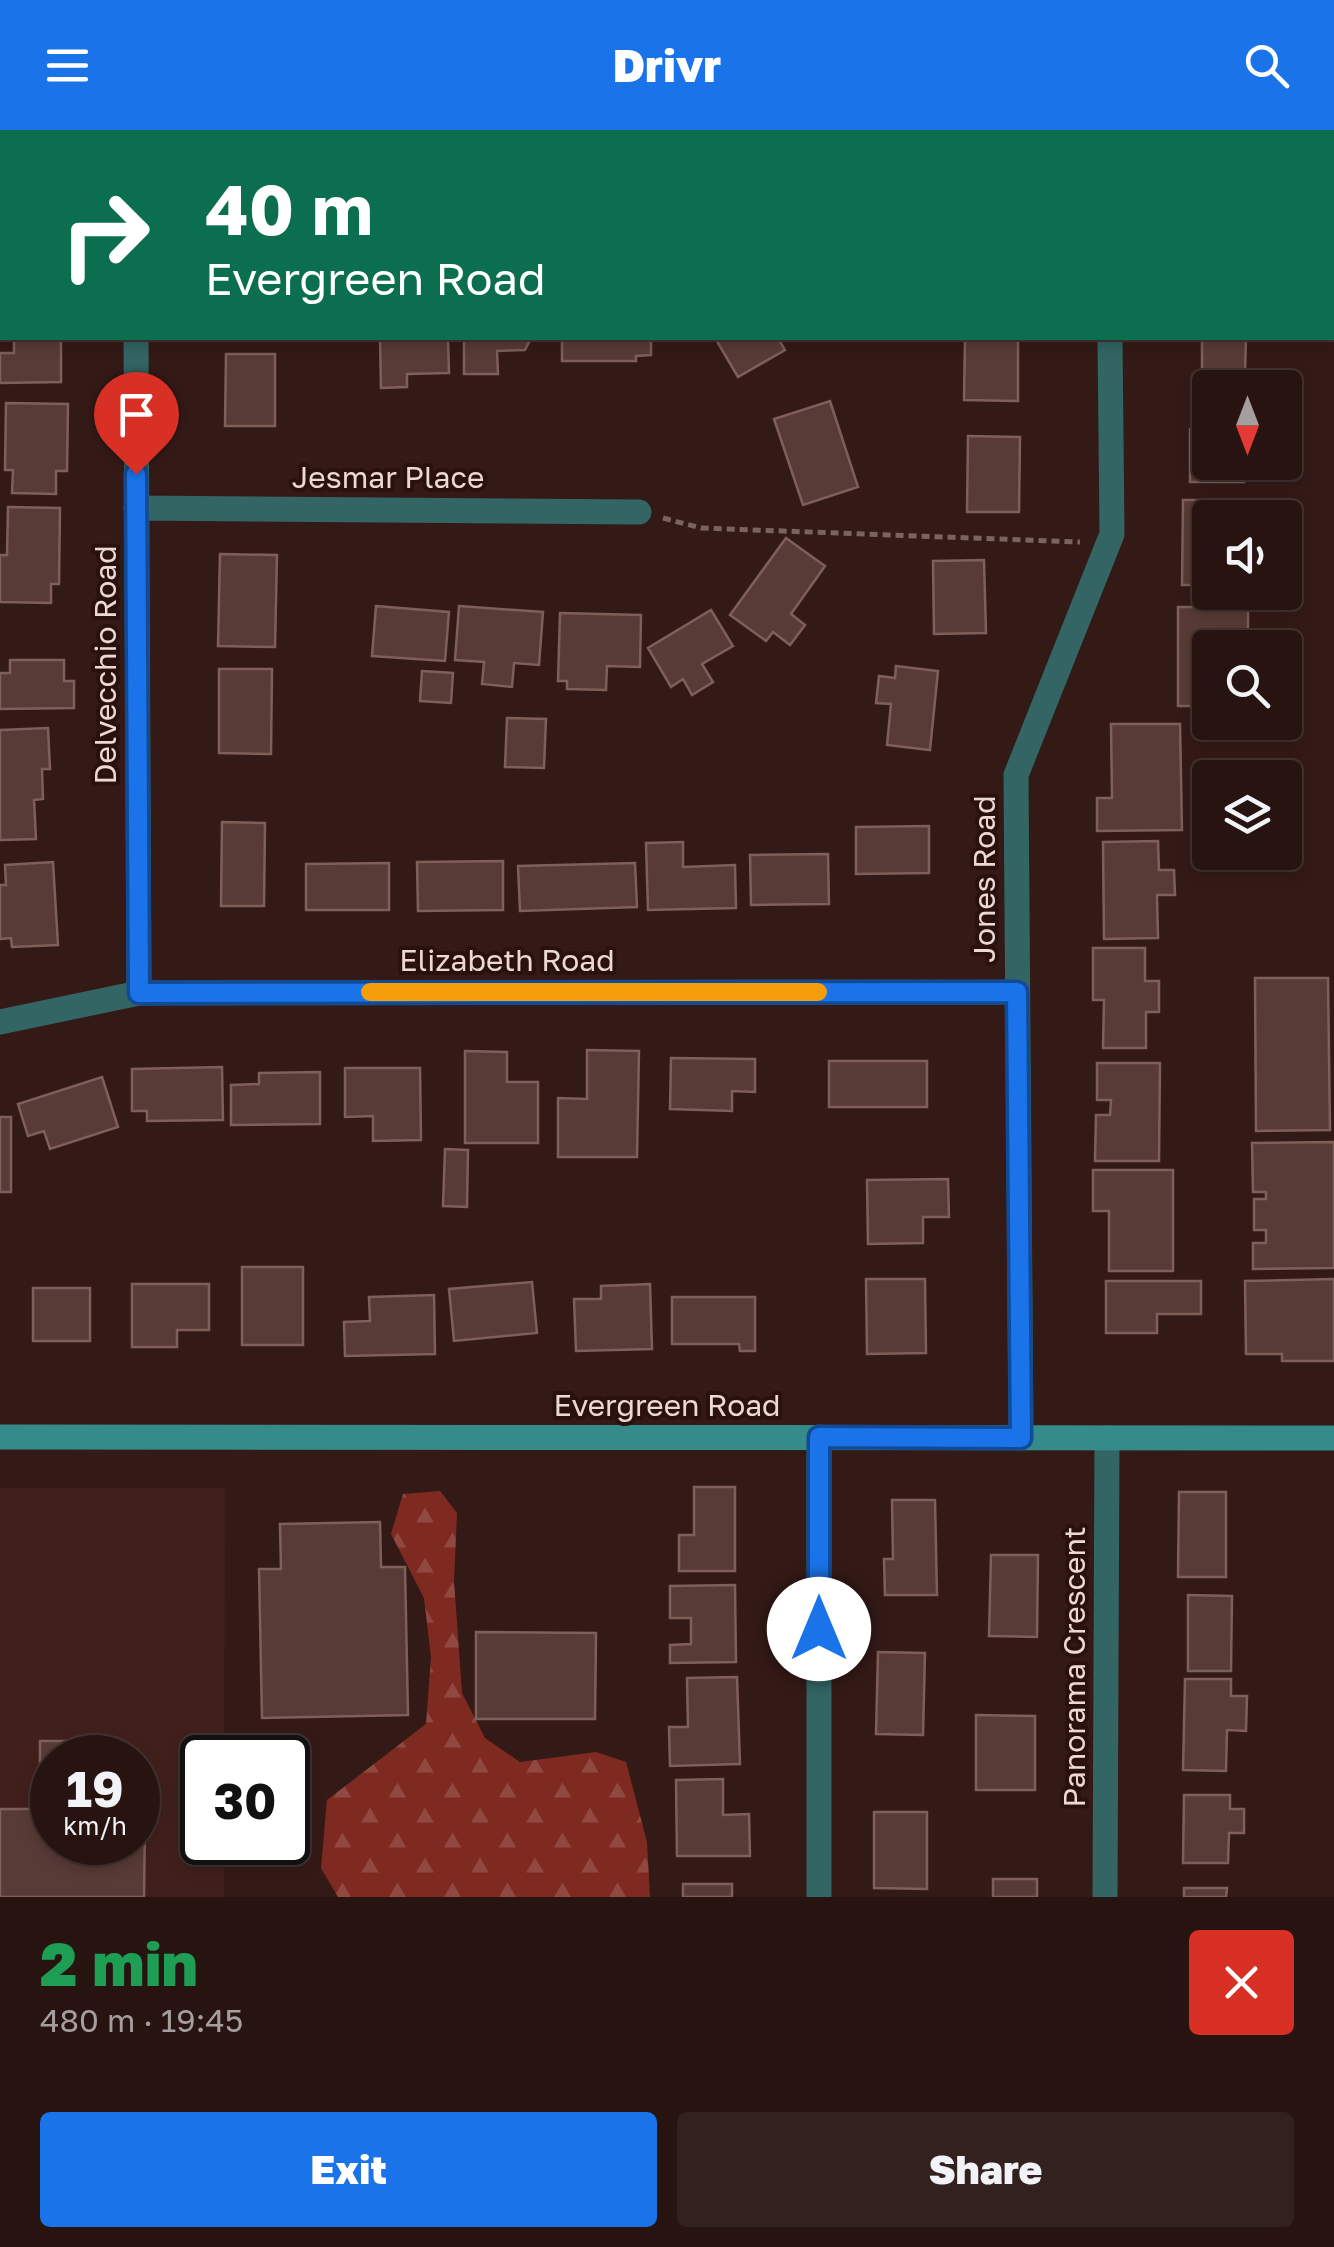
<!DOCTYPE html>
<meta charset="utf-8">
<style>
body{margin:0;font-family:"Golos Text",sans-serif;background:#33211f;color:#f1f3f6;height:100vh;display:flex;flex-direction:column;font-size:38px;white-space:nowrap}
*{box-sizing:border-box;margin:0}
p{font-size:32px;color:#a49e9f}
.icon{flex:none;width:55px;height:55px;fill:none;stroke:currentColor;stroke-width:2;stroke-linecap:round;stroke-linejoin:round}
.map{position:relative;height:1767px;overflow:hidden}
.side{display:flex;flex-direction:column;background:#271411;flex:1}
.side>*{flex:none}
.top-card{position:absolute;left:0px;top:0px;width:1335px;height:210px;box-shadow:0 5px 15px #0003,0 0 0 2px #433331;background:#0b6e4f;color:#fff;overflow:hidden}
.needle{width:65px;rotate:180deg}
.fabs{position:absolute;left:1192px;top:240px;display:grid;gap:20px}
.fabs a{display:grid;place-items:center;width:110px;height:110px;border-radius:10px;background:#271411;box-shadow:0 5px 15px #0003,0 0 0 2px #433331;font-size:50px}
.speed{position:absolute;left:30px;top:1605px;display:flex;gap:20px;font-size:50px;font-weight:700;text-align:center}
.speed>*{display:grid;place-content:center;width:130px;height:130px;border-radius:50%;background:#271411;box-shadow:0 5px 15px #0003,0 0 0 2px #433331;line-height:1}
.speed small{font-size:25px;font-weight:400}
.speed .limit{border:5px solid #111;border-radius:15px;background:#fff;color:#111}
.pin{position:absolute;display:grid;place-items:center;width:85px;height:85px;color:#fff;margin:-102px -42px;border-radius:50% 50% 50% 0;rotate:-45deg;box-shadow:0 0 10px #0007}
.pin .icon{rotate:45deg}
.me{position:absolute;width:110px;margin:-55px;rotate:0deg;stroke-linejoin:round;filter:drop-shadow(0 0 8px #0008)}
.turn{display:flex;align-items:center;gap:35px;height:210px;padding:0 40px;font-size:45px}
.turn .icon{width:130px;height:130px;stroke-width:2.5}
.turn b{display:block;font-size:70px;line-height:85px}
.round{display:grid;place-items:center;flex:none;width:105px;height:105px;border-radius:10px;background:#33211f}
.head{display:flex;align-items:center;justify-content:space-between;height:170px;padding:0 40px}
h1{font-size:60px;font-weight:800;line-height:75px;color:#1e9e55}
.cta{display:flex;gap:20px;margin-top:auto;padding:20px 40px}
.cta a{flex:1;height:115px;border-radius:10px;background:#1a73e8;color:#fff;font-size:40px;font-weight:800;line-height:115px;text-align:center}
.cta a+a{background:#33211f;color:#f1f3f6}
header{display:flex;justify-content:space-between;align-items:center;height:130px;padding:0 40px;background:#1a73e8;color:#fff;font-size:45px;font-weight:800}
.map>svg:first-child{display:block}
.built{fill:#41201c;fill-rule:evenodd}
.forest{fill:url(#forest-firs)}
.building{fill:#583b36;stroke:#7e5f59;stroke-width:2.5}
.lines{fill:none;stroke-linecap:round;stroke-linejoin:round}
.path{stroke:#7a6360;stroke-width:5;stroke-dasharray:8 5;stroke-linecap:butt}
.street{stroke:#336565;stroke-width:25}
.secondary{stroke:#348b8a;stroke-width:25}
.route-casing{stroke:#114b97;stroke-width:25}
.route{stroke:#1a73e8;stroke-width:18}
.slow{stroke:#f59e0b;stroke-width:18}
.labels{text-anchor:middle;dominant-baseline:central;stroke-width:8;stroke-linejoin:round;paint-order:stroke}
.street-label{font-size:30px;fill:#ebd9d5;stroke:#2a110e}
</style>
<header><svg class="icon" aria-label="menu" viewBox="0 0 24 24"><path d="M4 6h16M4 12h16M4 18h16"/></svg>Drivr<svg class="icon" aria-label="search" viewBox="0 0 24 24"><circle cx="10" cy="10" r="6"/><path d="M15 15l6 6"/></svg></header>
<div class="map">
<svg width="1334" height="1767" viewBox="0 0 1334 1767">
<defs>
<pattern id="forest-firs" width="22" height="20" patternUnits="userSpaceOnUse" patternTransform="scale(2.5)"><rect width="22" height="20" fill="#7f2a21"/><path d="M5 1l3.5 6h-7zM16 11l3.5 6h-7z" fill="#914840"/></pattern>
</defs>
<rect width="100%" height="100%" fill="#341a17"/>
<!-- built -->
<path class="built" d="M0 1358H225L224 1627 202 1628V1712L224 1713V1767H0ZM52 1628H138V1712H52Z"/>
<!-- forest -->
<path class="forest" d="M440 1361 457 1383 454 1451 462 1563 485 1608 520 1632 596 1622 626 1632 647 1712 650 1767H338L321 1738 327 1670 426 1594 431 1527 424 1468 391 1404 403 1364Z"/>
<!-- building -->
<path class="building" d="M467 0H570L467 2Z
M14 208H61V252L0 253V223H14Z
M380 208H448L449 243 407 244V257L381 258Z
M464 208H547V210H530L525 220 497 221 498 244H464Z
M562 208H651V225L636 226V231H562Z
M715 208H778L785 220 738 247Z
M965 208H1018V271L964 270Z
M1202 208H1246L1245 244H1202Z
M226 224H275V296H225Z
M1198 252H1244V258H1210V332H1244V352H1190V299H1197Z
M830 271 858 357 803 375 774 289Z
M6 273 68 274 67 341H56V364L12 363 13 340H5Z
M968 306 1020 307 1019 382H967Z
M1183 370H1265V388H1210V455H1182Z
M8 377 60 378 59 454H51V473L0 472V425H7Z
M786 408 825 436 791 484 805 495 790 515 773 502 766 511 730 485Z
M220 424 277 425 275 517 218 516Z
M984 430 986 503 934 504 933 431Z
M376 476 449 482 445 531 372 526Z
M459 476 543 482 539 535 514 533 512 557 482 554 484 532 455 530Z
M1178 477H1248V514L1210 518V576H1178Z
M711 480 733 516 702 534 713 552 692 565 683 549 671 557 648 518Z
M560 483 641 485 640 537 607 536 606 560 567 559V551H558Z
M10 530H64V551H74V578L0 579V543H10Z
M896 536 938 541 930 620 887 615 891 574 876 573 879 546 895 548Z
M219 539H272L271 624 219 623Z
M422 541 453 543 451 573 420 571Z
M507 588 546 589 544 638 505 637Z
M1111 594H1180L1182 700 1097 701V668H1112Z
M48 598 50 639H42L43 669 34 670 36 709 0 710V600Z
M222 692 265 693 264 776H221Z
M929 696V743L856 744V697Z
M1158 711 1159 740H1174L1175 765H1157L1158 808 1104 809 1103 712Z
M683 712V737L735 735 736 778 648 780 646 713Z
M828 724 829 774 751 775 750 725Z
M503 731V780L418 781 417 732Z
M53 732 58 815 12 817 11 808 0 809V755H6L5 735Z
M389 733V780H306V734Z
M635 733 637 777 520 781 518 736Z
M1093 818H1145V851H1159V882H1146V918H1103L1104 870H1093Z
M1255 848H1328L1330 1000 1256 1001Z
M587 920 639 921 637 1027H558V968L587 969Z
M465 921 507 922V952H538V1013H465Z
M671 928 755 929V962L732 961V981L670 979Z
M829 931H927V977H829Z
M1097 933H1160L1159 1031H1095L1096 985H1110L1111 970H1097Z
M222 937 223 990 147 991V981H132V939Z
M345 938H420L421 1010 373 1011V986L345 987Z
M320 942V994L231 995V955L259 954V943Z
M102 947 118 997 50 1019 44 1001 28 1006 18 974Z
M0 987H11V1062H0Z
M1334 1012V1138L1253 1139V1113H1266V1100H1254V1069H1266V1062H1253L1252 1013Z
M445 1019 468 1020 467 1077 443 1076Z
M1093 1040H1173V1141H1109V1081H1093Z
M948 1049 949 1087H923V1113L868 1114 867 1050Z
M242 1137H303V1215H242Z
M866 1149H925L926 1223 867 1224Z
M1334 1149V1231H1282V1224H1246L1245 1151Z
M1106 1151H1201V1184H1157V1203H1106Z
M532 1152 537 1203 454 1211 449 1159Z
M132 1154H209V1200H177V1217H132Z
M650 1154 652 1219 576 1221 574 1169H601V1156Z
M33 1158H90V1211H33Z
M434 1165 435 1224 345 1226 344 1192 370 1191 369 1167Z
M672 1167H755V1221H740L739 1214H672Z
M694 1357H735V1441H679V1405H694Z
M1179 1362H1226V1447H1178Z
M892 1370H935L937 1465H885L884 1429H893Z
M380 1392 381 1437H405L408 1585 262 1588 259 1439H281L280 1394Z
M991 1425H1038L1037 1507 989 1506Z
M735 1455 736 1532 670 1533V1515L691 1514V1488H670V1456Z
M1188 1465 1232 1466 1231 1541H1188Z
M476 1502 596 1503 595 1589H476Z
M878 1522 925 1523 923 1605 876 1604Z
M737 1547 740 1634 670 1636 669 1597H688L687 1548Z
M1185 1549H1231V1566H1247L1246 1601 1227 1600 1226 1641 1183 1640Z
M976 1585 1035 1586V1660H976Z
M40 1611H82V1628H52V1712H138V1691H145L144 1767H0V1679H40Z
M723 1649V1685L749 1684 750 1726H677L676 1650Z
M1184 1665H1230V1679H1244V1703H1229L1228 1733H1183Z
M874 1682H927V1759L874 1758Z
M993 1749H1037V1767H993Z
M683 1754H732V1767H683Z
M1184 1758H1227L1226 1767H1184Z"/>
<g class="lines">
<!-- path -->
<path class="path" d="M663 388 701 398 1080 412"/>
<!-- street -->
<path class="street" d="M135 0V2
M1107 0V2
M136 208 139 863
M136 378 639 382
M0 892 139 863 1017 862
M819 1307V1767
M1021 1308 1016 645 1112 404 1110 208
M1105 1767 1107 1308"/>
<!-- secondary -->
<path class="secondary" d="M0 1307 1334 1308"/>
</g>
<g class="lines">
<defs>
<path id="route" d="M136 344 139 863 1017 862 1021 1308 819 1307V1499"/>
</defs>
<!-- route casing -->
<use href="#route" class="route-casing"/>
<!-- route -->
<use href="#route" class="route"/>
<!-- slow -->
<path class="slow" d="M370 862H818"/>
</g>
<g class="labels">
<!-- street labels -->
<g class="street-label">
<text x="388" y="347">Jesmar Place</text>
<text transform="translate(105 535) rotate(-90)">Delvecchio Road</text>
<text transform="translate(984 749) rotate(-90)">Jones Road</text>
<text x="507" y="830">Elizabeth Road</text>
<text x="667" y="1275">Evergreen Road</text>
<text transform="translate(1074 1537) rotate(-90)">Panorama Crescent</text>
</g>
</g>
</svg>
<div class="fabs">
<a><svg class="needle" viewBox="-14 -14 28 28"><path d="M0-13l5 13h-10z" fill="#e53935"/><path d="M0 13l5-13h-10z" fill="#a49e9f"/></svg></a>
<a><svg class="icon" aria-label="sound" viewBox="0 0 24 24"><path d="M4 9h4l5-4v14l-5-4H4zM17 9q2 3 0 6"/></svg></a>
<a><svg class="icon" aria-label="search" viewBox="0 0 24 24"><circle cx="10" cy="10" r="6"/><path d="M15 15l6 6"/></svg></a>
<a><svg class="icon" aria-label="layers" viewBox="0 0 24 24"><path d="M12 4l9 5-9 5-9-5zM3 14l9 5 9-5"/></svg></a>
</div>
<div class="speed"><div>19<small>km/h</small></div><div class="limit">30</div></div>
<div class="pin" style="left:136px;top:344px;background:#d93025"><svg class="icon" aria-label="arrive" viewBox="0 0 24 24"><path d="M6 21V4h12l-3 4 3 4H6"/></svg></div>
<svg class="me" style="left:819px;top:1499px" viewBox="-20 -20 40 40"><circle r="19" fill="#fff"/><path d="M0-13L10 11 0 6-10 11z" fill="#1a73e8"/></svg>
<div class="top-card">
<div class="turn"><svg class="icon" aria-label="right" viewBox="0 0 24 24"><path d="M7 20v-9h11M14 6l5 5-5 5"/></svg><div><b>40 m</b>Evergreen Road</div></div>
</div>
</div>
<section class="side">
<div class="head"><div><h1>2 min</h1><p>480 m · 19:45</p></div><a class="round" style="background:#d93025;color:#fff"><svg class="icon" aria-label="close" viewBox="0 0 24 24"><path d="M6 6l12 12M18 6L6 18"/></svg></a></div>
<div class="cta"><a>Exit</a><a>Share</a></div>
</section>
